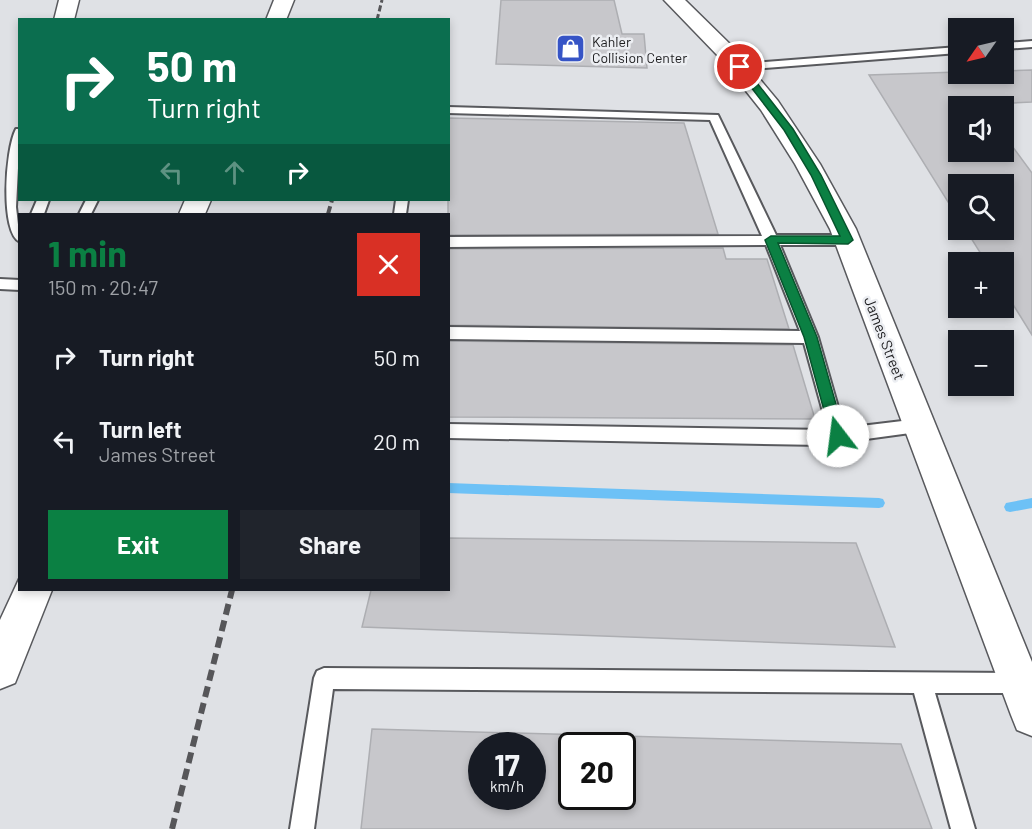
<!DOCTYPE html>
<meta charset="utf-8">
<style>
body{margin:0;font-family:Barlow,sans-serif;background:#20242c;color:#f1f3f6;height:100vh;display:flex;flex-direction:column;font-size:22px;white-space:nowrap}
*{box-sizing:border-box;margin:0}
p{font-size:20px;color:#9ea1a6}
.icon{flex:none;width:33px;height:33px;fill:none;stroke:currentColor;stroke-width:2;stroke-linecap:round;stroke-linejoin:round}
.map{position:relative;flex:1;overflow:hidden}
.panel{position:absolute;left:18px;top:213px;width:432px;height:378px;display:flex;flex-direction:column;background:#171b24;border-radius:0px;box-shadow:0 3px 9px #0003}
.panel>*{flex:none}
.banner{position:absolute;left:18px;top:18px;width:432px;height:183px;border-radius:0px;box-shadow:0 3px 9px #0003;background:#0b6e4f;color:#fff;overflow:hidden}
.needle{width:39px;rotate:236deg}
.controls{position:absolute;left:948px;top:18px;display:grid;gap:12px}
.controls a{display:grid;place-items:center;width:66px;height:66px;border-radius:0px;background:#171b24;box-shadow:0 3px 9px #0003;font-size:30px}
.speed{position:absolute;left:468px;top:732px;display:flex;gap:12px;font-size:30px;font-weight:700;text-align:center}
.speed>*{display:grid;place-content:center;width:78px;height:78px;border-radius:50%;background:#171b24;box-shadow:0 3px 9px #0003;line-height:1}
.speed small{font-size:15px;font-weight:400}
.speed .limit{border:3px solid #111;border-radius:9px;background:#fff;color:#111}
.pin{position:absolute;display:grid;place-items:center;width:51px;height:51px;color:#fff;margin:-26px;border:3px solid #fff;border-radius:50%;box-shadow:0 2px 6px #0007}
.me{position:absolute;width:66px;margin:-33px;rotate:345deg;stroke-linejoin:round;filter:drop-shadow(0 0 4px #0008)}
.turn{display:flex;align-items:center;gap:21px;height:126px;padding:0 30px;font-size:27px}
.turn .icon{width:78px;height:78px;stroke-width:2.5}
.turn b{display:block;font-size:42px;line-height:51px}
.lanes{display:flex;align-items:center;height:57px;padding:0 30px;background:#0003;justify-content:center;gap:30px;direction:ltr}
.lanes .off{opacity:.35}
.round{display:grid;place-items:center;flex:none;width:63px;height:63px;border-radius:0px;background:#20242c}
.head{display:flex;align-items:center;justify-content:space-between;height:102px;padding:0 30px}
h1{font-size:36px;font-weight:700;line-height:45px;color:#0b8043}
.primary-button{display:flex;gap:12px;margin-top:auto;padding:12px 30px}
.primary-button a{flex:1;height:69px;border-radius:0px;background:#0b8043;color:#fff;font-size:24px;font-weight:700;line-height:69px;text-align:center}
.primary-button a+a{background:#20242c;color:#f1f3f6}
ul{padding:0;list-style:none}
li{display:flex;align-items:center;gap:18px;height:84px;padding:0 30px}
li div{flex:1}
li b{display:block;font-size:22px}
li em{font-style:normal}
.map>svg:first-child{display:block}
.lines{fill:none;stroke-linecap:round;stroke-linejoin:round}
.stream{fill:#6dc1f6;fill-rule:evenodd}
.building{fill:#c7c7cb;stroke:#adaeb2;stroke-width:1.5;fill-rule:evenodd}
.lane-casing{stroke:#58595d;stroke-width:4}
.street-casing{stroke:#58595d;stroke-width:3}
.primary-casing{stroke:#58595d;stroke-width:3}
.lane{fill:#fff;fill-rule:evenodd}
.street{fill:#fff;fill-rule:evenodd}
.primary{fill:#fff;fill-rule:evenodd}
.rail-far2{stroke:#565659;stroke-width:3;stroke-dasharray:6 3;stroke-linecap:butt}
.rail-far1{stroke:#565659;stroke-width:4;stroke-dasharray:8 4;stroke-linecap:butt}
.rail{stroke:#565659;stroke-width:6;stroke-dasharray:11 6;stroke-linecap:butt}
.route{fill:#0b8043;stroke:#07532c;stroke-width:1.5}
.labels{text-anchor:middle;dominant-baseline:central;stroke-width:5;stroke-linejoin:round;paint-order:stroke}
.far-poi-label{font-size:14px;fill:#1d1d1f;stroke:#eceef2;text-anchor:start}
.street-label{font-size:15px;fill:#1d1d1f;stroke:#eceef2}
</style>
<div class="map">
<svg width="1032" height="829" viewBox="0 0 1032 829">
<rect width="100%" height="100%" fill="#dfe1e5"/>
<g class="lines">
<!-- stream -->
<path class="stream" d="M448 483 879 498 883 499 885 503 883 507 879 508 448 493Z
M1032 498V508L1010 512 1006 511 1004 507 1006 503Z"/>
</g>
<!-- building -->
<path class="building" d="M501 0H614L622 34H644L647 68 496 64Z
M1032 70V102L958 106V152H1004V135L1032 173V335L1004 290V262H986L966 230H1004V184H958V218L869 75 958 72 1004 74V71Z
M448 118 684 123 718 234 448 235Z
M723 248 726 259H767L789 329 448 325V249Z
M448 341 793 345 815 419 448 417Z
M448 538 856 543 895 647 362 627 371 590H448Z
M372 729 901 744 932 829H361ZM482 746H532V796H482ZM572 746H622V796H572Z"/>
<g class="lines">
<defs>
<path id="lane" d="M1032 41V47L1004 49V43Z
M958 47V53L740 70 735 67 740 64Z
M448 107 718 115 776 235H848L855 240 848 245H780L818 337 844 428 919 419 925 421 927 426 925 431 822 445 448 438V424L828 430 804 343 448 339V327L800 331 766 245 448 247V237L762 236 710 120 448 113Z
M16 129H20L16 207 20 242C0 233 5 150 16 129Z
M37 200H49L44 214H31Z
M86 200H98L91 214H79Z
M396 200H408L406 214H394Z
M0 279 20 280V290L0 289Z
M324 668 1019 673 1026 676 1029 683 1026 690 1019 693H935L975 829H951L914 693 333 689 314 829H290L314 678 317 671Z"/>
<path id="street" d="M59 0H79L74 20H54Z
M664 0H685L734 48 778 101 820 164 856 229 1032 662V736L1017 730 1011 715 830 229 795 164 761 110 719 57Z"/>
<path id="primary" d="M274 0H294L286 20H266Z
M185 200H211L205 214H179Z
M20 577V590H52L15 683 0 689V620Z"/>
</defs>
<!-- lane casing -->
<use href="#lane" class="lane-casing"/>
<!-- street casing -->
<use href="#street" class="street-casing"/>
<!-- primary casing -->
<use href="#primary" class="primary-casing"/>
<!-- lane -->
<use href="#lane" class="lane"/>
<!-- street -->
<use href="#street" class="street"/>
<!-- primary -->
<use href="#primary" class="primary"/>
<!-- rail-far2 -->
<path class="rail-far2" d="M377 20 382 0"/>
<!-- rail-far1 -->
<path class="rail-far1" d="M328 214 332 200"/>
<!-- rail -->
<path class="rail" d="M172 829 232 590"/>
</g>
<!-- route -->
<path class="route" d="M737 65H743L793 129 821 175 853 240 848 244 778 243 817 337 845 436 843 440H833L831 436 804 337 765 240 771 236H840L811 175 784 130 737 69Z"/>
<!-- icons -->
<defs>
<symbol id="shop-square" viewBox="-11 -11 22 22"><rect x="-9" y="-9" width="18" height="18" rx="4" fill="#3654c6" stroke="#eceef2"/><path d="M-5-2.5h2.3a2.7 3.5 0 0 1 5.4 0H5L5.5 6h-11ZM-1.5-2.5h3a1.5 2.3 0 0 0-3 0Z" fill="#fff"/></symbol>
</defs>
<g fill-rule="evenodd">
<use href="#shop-square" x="554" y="32" width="33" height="33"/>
</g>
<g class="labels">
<!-- far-poi labels -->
<g class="far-poi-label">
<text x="592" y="41">Kahler<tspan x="592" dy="16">Collision Center</tspan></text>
</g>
<!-- street labels -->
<g class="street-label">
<text transform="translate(885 338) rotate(69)">James Street</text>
</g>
</g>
</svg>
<div class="controls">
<a><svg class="needle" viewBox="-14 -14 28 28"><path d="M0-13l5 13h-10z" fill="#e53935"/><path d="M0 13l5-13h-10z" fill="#9ea1a6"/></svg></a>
<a><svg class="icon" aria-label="sound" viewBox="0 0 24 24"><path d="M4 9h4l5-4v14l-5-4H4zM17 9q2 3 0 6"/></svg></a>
<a><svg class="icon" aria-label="search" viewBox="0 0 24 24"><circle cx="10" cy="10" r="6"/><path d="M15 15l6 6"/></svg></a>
<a>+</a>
<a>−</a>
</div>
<div class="speed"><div>17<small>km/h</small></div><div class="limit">20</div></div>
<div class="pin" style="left:740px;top:67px;background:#d93025"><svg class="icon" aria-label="arrive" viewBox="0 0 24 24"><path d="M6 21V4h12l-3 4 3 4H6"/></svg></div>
<svg class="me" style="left:838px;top:436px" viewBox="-20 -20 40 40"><circle r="19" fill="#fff"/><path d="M0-13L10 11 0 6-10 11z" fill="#0b8043"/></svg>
<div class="banner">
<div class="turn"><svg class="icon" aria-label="right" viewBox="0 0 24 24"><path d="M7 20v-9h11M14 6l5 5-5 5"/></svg><div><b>50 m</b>Turn right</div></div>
<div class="lanes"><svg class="icon off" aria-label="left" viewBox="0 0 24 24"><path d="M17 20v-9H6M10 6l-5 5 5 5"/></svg><svg class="icon off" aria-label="ahead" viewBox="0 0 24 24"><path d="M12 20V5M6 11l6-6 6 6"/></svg><svg class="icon" aria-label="right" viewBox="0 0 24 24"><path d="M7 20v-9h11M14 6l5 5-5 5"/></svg></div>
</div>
<section class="panel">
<div class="head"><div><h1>1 min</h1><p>150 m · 20:47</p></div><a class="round" style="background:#d93025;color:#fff"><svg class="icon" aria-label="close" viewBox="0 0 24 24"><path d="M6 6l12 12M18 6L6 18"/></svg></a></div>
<ul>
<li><svg class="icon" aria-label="right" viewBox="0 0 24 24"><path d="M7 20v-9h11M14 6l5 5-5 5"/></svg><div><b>Turn right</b></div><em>50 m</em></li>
<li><svg class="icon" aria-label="left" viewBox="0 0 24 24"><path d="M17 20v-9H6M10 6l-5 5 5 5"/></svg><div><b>Turn left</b><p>James Street</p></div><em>20 m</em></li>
</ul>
<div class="primary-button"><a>Exit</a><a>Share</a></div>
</section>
</div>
